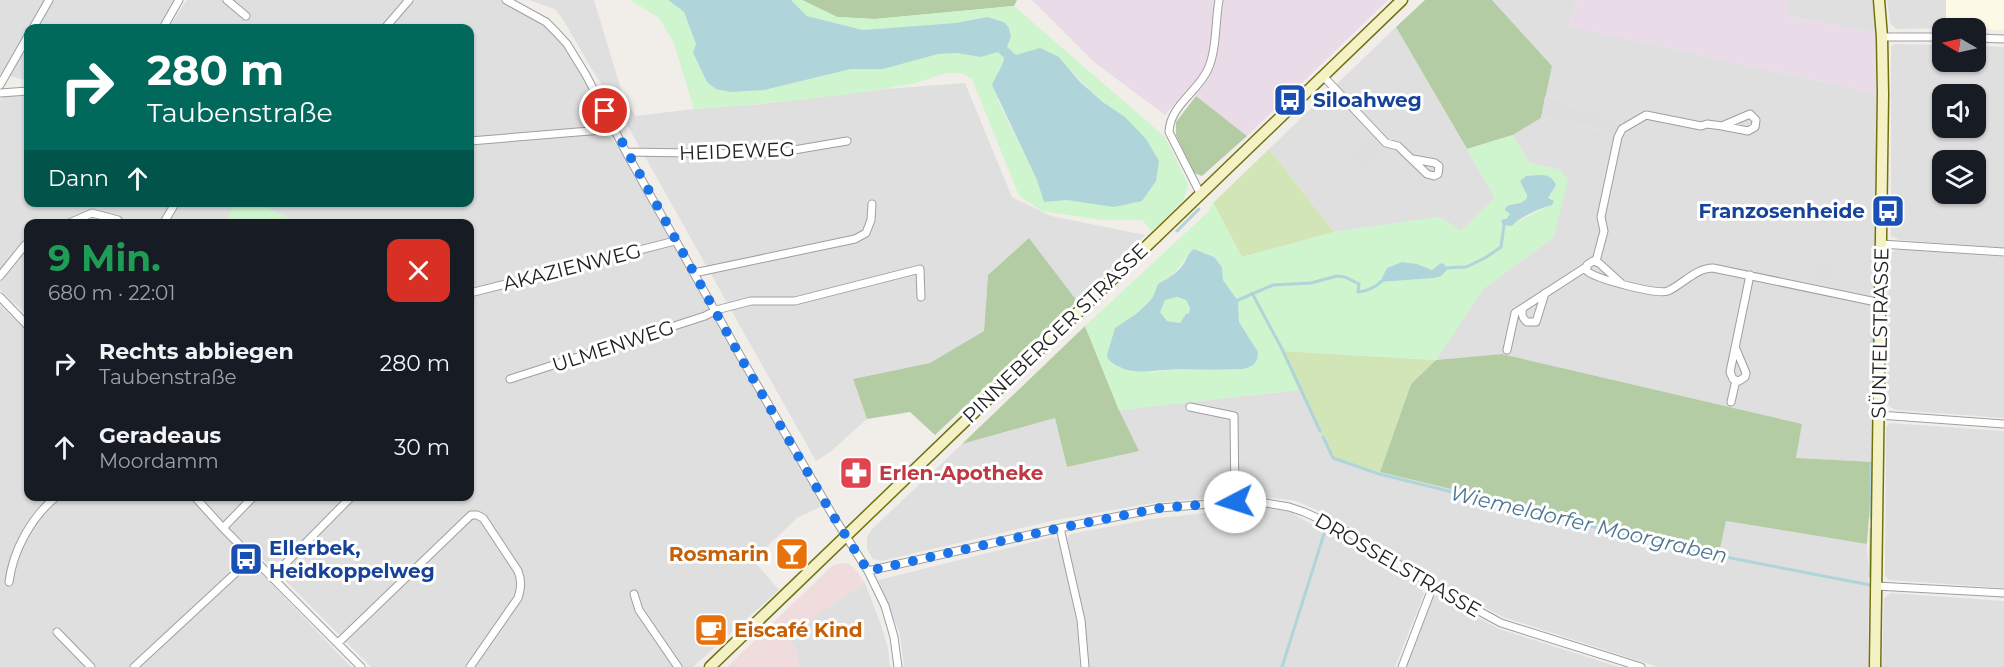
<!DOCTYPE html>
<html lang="de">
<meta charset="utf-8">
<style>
body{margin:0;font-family:Montserrat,sans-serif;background:#20242c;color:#f1f3f6;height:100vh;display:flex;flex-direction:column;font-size:22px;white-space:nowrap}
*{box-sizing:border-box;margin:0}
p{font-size:20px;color:#9ea1a6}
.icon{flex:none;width:33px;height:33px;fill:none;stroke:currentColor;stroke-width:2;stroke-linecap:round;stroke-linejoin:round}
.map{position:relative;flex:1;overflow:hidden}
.details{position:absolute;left:24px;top:219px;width:450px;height:282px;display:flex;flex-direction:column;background:#171b24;border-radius:12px;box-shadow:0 2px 4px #0004}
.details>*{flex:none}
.hud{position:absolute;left:24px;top:24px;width:450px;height:183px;border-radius:12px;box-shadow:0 2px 4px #0004;background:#00695c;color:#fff;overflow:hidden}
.needle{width:39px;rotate:279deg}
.controls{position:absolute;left:1932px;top:18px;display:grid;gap:12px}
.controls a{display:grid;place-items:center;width:54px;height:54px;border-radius:12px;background:#171b24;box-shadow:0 2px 4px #0004;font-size:30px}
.pin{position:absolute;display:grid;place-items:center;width:51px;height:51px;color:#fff;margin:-26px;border:3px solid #fff;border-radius:50%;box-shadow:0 2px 6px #0007}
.me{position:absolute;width:66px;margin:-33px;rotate:265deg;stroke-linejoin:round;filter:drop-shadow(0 0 4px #0008)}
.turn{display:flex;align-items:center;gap:21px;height:126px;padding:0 24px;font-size:27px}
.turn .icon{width:78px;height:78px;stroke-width:2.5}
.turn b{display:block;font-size:42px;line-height:51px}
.then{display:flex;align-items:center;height:57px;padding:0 24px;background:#0003;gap:12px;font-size:22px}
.round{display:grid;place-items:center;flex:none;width:63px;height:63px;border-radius:12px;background:#20242c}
.overview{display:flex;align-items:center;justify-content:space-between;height:102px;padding:0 24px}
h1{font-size:36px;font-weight:700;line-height:45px;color:#1e9e55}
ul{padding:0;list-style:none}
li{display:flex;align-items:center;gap:18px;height:84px;padding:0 24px}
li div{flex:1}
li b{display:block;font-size:22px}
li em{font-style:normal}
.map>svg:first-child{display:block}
.residential{fill:#e0dfdf;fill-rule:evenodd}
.commercial{fill:#f0dbdd}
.industrial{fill:#e9dce8}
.education{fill:#fcfae7}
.grass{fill:#d2e5b6}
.forest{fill:#b3cca3}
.park{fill:#cef5cd;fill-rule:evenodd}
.parking{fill:#dedede}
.water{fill:#afd5da;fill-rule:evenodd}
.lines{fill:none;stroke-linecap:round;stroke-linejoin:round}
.stream{stroke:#afd5da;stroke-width:3}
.street-casing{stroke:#9f9f9f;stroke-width:9}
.secondary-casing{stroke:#717110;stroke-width:13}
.street{stroke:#fff;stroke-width:7}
.secondary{stroke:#f4f2c5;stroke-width:10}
.route{stroke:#1a73e8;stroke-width:10;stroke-dasharray:0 18}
.labels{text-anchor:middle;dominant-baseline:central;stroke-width:6;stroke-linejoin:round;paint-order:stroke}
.transit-label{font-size:20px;font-weight:bold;fill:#164399;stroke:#fff;text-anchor:start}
.street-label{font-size:20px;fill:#222;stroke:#fff}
.health-label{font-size:20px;font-weight:bold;fill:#be3a42;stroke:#fff;text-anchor:start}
.food-label{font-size:20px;font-weight:bold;fill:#c56008;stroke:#fff;text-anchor:end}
.water-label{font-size:21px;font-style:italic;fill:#4c7792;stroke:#fff}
</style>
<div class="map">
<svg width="2004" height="667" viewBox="0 0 2004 667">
<rect width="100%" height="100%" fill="#f1eeea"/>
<!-- residential -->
<path class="residential" d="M0 0H176L159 28H28V79L26 80 0 74Z
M187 0H506L555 28 587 84 603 130 624 152 828 503 797 518 753 560 779 590 693 667H371L281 576 196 497 470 496V224H28V316L0 290V101L10 88 28 87V202H470V28H168Z
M529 0H594L621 89 635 116 694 109 762 104 886 89 965 83 1012 197 1051 216 1145 235 1077 301 1029 238 988 275 984 331 930 363 853 379 867 419 830 452 816 461 617 107 594 73 564 21 555 9Z
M1492 0H1577L1568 26 1878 94 1873 462 1796 458 1802 424 1502 354 1436 360 1483 289 1554 237 1561 170 1529 163 1513 135 1541 118 1606 131 1608 124 1613 133 1611 115 1566 106 1567 100 1545 96 1552 66Z
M1788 0H1872L1876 33 1785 15Z
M1887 0H1946V28L1896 29 1890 23Z
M1396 27 1495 198 1461 231 1440 217 1334 232 1269 149Z
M1895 44 1942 45V62H1976V46L2004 47V248L1899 240 1891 236V47ZM1942 94H1976V128H1942ZM1942 160H1976V194H1942Z
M1900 249 2004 257V418L1896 410 1887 405 1889 253Z
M0 305 28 333V496L189 497 351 667H0Z
M1300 390 1331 458 1380 472 1719 553 1726 521 1867 544 1869 588 1868 667H1658L1503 617 1427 577 1324 513 1296 501 1265 497H1220L1153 503 1056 520 881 561 873 559 867 549V537L872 529 962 444 1055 418 1067 467 1138 451 1119 410Z
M1890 423 2004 431V588L1889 580 1885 576 1886 426Z
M1269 508 1290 512 1420 585 1424 594 1395 667H1089L1084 616 1067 539 1070 534 1150 519 1233 510Z
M1053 537 1059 540 1077 624 1080 667H904L900 634 878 580Z
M865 583 881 625 888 648 890 667H799L797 652 786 634Z
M1891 593 2004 601V667H1882L1884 598Z
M1437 595 1499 629 1619 667H1406L1431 598Z"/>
<!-- commercial -->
<path class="commercial" d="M842 563H848L856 570 865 583 786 634 797 652 799 667H727L832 566Z"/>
<!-- industrial -->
<path class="industrial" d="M1032 0H1388L1247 136 1187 89 1165 115 1095 63Z
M1577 0H1788L1785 15 1876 33 1878 94 1568 26Z"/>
<!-- education -->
<path class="education" d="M1946 0H2004V30L1946 28Z"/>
<!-- grass -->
<path class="grass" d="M1269 149 1334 232 1242 257 1213 203Z
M1283 351 1436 360 1411 384 1380 472 1331 458Z"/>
<!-- forest -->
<path class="forest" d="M802 0H1017L1014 6 875 19 837 17Z
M1425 0H1492L1552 66 1541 118 1513 135 1467 149 1396 27Z
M1196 96 1247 136 1202 176 1194 173 1176 135V122Z
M1029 238 1077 301 935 435 910 412 867 419 853 379 930 363 984 331 988 275Z
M1085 326 1119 410 1139 451 1067 467 1055 418 962 444Z
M1502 354 1802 424 1796 458 1873 462 1867 544 1726 521 1719 553 1380 472 1411 384 1436 360Z"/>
<!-- park -->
<path class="park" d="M630 0H668L684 12 696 44 693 54 707 82 764 90 851 69H883L938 54 956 53 981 57 998 52 1004 58V64L998 71V101L1037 180 1044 202 1067 200 1090 203 1125 117C1099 100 1079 81 1059 57L1016 55 1007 47 1011 37 1009 28 1004 22 987 17 955 23 863 30 807 16 791 0H802L837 17 875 19 1014 6 1165 137 1188 184 1184 200 1152 231 1142 220H1101L1042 211 1019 196 972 79C950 64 934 80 911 84 839 97 767 104 694 109L673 41 659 18Z
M1513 135 1529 163 1561 170 1568 180 1554 237 1483 289 1436 360 1283 351 1300 390 1119 410 1085 326 1209 211 1213 202 1242 257 1334 232 1440 217 1461 231 1495 198 1467 149ZM1538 175 1547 176 1553 190 1548 198 1550 200 1548 206 1509 226 1503 225 1504 218 1509 216 1510 214 1507 211 1527 198V195L1521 181 1526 176ZM1194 249 1214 257 1222 267 1223 280 1234 295 1238 305 1239 322 1258 352 1235 370 1179 369 1154 372 1120 368 1108 359 1107 355 1115 328 1136 314 1149 302 1153 297 1158 284C1179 273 1179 265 1194 249ZM1402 262 1417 264 1433 270 1441 263 1445 265 1447 270 1421 279 1381 282 1387 268Z
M236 203H256L300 223H224Z
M1173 297 1186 300 1190 308 1188 313 1180 323 1167 321 1160 312 1165 300Z"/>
<!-- parking -->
<path class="parking" d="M1545 96 1568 100 1567 106 1611 115 1618 128 1616 134H1613L1608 125 1607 131 1541 118Z
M1365 138 1379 152 1362 169 1348 155Z
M1823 259 1832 261 1831 267 1836 268 1834 280 1827 279 1826 283 1816 282 1817 276 1813 275 1815 264 1822 265Z
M181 613 186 618 157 645 152 640Z"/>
<!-- water -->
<path class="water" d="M668 0H791L807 16 863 30 955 23 987 17 1004 22 1009 28 1011 37 1007 47 1016 55 1040 48 1059 57 1080 82 1103 102 1125 117 1146 139 1159 161 1156 181 1142 201 1114 207 1067 200 1044 202 1037 180 992 85C995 76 1003 67 1004 58L998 52 981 57 956 53 938 54 883 69H851L764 90 730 92 716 89 707 82 693 53 696 44 684 12Z
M1538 175C1547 175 1552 176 1556 185L1548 198 1554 201 1552 205C1543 207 1519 217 1512 226L1503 225 1501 220 1507 218 1510 214 1505 210 1506 207C1513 202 1519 207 1527 198V195L1520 181 1526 176Z
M1194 249 1214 257 1222 267 1223 280 1238 301 1239 322 1258 352C1258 363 1253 367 1242 369 1222 370 1201 370 1181 369 1156 369 1128 379 1108 359L1107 355 1115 328 1136 314 1149 302 1153 297 1158 284C1167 279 1176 274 1183 265 1187 259 1188 253 1194 249ZM1177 297 1186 300 1190 308 1189 313 1186 314 1180 323 1167 321 1160 312 1165 300Z
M1402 262 1417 264 1432 270 1441 263 1445 265 1447 270 1441 276 1434 278 1380 282 1387 268Z"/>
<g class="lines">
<!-- stream -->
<path class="stream" d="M1177 231 1199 209
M1444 268 1466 267 1485 258 1501 247 1504 225
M1252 293 1282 349 1320 431
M1236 301 1273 285 1311 283 1337 276 1345 277 1359 284 1358 292C1369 291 1376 287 1383 280
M1873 331 1874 321
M1873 343V336
M1873 356V351
M1871 412V390
M1323 437 1333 458 1379 474 1684 549 1870 585
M1871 518V465
M1870 576 1871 529
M1282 667 1324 534"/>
<defs>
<path id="street" d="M227 0 246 16
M506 0 546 22 556 32 567 44 586 75 626 152 742 359 832 514 868 571 885 606 894 637 898 667
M33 28 49 0
M163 28 179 0
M385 28 409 0
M1882 37H1942
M1976 38 2004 39
M1323 76 1386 143 1398 146 1427 174 1434 176 1438 174 1439 166 1435 163 1413 159
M0 85 28 36
M0 93 28 91
M470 141 614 129
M626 152 756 154 782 152 847 141
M1200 193 1169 132C1170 105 1198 92 1208 69 1217 49 1215 22 1219 0
M67 224 92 213 118 220 121 224
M163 224 176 202
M1881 244 2004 252
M1596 261 1604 231 1601 217 1618 137 1622 129 1646 115 1701 126 1707 124 1722 126 1750 114 1756 120 1755 127 1748 131 1722 126
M694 273 855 239 866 233 871 220 872 204
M0 276 25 245 28 243
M1621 283 1599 263 1593 261 1587 265V271C1596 279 1657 295 1668 291 1683 284 1696 268 1713 268L1881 303
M470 293 675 241
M0 297 28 326
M1523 308C1521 314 1522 318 1527 322H1536L1545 293
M1736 349 1746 373 1745 377 1739 381 1733 379 1730 372 1750 275
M1507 350 1515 313 1586 267
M510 379 705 316 716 310 751 301H795L920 269 921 297
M1731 402 1736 380
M1190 407 1234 416 1235 502
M1879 415 2004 424
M194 496 223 528 361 667
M223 528 254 496
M1060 528 1081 620 1085 667
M868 571 1060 528 1160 508 1235 502 1266 503 1289 507 1304 512 1348 532 1433 586 1501 623 1641 667
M272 577 352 496
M9 582C13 550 32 516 57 496
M1876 586 2004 593
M634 594 639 610 678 667
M57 632 91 667
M338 643 471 515H477L483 518 518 571C522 581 521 588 518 598L470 667
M134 667 242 567
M1402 667 1433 586"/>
<path id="secondary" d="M710 667 1402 0
M1875 667 1883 94 1882 37 1879 0"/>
</defs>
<!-- street casing -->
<use href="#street" class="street-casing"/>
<!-- secondary casing -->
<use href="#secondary" class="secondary-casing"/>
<!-- street -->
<use href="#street" class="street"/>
<!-- secondary -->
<use href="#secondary" class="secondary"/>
</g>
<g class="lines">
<!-- route -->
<path class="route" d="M605 111 742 360 832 514 868 571 1060 528 1160 508 1235 502"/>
</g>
<!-- icons -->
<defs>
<symbol id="bus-square" viewBox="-11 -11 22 22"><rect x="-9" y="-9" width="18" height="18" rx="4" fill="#1a4fb4" stroke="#fff"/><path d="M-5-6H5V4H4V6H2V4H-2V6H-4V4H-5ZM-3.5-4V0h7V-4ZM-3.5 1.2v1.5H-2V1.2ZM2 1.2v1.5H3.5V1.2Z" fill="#fff"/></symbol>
<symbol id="pharmacy-square" viewBox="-11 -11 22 22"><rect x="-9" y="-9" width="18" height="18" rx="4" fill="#e0444e" stroke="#fff"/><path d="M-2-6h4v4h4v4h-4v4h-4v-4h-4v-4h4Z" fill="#fff"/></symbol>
<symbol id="bar-square" viewBox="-11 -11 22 22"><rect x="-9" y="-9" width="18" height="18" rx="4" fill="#e8710a" stroke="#fff"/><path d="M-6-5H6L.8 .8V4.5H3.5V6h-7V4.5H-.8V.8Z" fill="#fff"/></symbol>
<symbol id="cafe-square" viewBox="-11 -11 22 22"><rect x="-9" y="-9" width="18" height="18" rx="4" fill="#e8710a" stroke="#fff"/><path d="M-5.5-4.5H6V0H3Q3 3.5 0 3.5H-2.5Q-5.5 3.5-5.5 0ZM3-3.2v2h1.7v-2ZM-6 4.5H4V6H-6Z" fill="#fff"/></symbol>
</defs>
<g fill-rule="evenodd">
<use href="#bus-square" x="1271" y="81" width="38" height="38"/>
<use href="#bus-square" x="1869" y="192" width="38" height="38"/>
<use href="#pharmacy-square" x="837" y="454" width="38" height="38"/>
<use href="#bar-square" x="773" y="535" width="38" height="38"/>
<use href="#bus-square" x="227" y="540" width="38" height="38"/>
<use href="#cafe-square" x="692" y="611" width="38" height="38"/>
</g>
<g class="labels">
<!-- transit labels -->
<g class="transit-label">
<text x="1313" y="100">Siloahweg</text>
<text x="1865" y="211" text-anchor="end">Franzosenheide</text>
<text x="269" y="548">Ellerbek,<tspan x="269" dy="23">Heidkoppelweg</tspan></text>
</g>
<!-- street labels -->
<g class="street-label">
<text transform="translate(737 151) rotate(-2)">HEIDEWEG</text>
<text transform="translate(572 267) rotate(-14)">AKAZIENWEG</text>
<text transform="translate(1055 333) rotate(-44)">PINNEBERGER STRASSE</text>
<text transform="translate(1880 333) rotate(-89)">SÜNTELSTRASSE</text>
<text transform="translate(613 346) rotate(-18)">ULMENWEG</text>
<text transform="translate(1398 565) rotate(30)">DROSSELSTRASSE</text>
</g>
<!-- health labels -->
<g class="health-label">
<text x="879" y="473">Erlen-Apotheke</text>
</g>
<!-- food labels -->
<g class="food-label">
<text x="769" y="554">Rosmarin</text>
<text x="734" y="630" text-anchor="start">Eiscafé Kind</text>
</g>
<!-- water labels -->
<g class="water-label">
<text transform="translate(1589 524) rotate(13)">Wiemeldorfer Moorgraben</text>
</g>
</g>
</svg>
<div class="controls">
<a><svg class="needle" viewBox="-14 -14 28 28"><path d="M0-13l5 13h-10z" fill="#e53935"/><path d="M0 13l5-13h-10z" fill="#9ea1a6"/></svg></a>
<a><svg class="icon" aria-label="sound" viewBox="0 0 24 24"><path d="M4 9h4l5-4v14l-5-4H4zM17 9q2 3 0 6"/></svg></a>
<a><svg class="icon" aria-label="layers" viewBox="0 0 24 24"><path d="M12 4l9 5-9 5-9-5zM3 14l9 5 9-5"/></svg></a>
</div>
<div class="pin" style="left:605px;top:111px;background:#d93025"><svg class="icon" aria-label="arrive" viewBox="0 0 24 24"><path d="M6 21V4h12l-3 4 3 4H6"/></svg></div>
<svg class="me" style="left:1235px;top:502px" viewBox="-20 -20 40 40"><circle r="19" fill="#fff"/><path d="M0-13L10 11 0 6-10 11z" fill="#1a73e8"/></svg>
<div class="hud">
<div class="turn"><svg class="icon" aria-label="right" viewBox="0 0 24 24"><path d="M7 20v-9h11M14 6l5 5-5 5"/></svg><div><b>280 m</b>Taubenstraße</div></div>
<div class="then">Dann<svg class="icon" aria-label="ahead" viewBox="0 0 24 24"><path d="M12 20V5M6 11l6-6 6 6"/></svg></div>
</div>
<section class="details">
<div class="overview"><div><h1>9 Min.</h1><p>680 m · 22:01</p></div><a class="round" style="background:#d93025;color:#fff"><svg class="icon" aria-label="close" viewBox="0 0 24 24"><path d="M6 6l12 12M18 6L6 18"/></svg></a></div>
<ul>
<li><svg class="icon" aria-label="right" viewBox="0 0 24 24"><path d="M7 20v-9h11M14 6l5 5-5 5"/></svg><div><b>Rechts abbiegen</b><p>Taubenstraße</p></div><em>280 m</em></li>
<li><svg class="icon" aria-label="ahead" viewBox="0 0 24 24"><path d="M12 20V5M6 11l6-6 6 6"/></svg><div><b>Geradeaus</b><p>Moordamm</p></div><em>30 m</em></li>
</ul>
</section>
</div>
